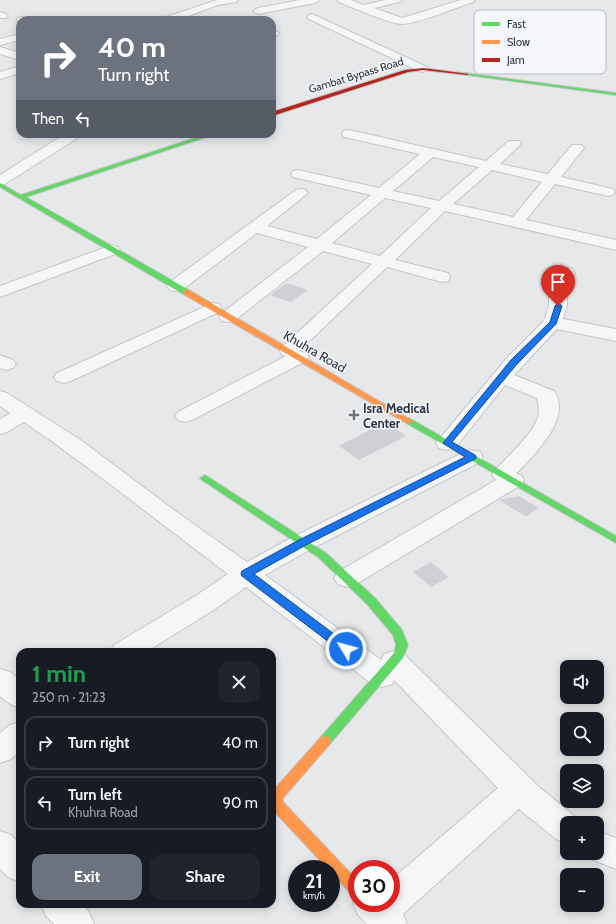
<!DOCTYPE html>
<meta charset="utf-8">
<style>
body{margin:0;font-family:Cabin,sans-serif;background:#20242c;color:#f1f3f6;height:100vh;display:flex;flex-direction:column;font-size:15px;white-space:nowrap}
*{box-sizing:border-box;margin:0}
p{font-size:13px;color:#9ea1a6}
.icon{flex:none;width:22px;height:22px;fill:none;stroke:currentColor;stroke-width:2;stroke-linecap:round;stroke-linejoin:round}
.map{position:relative;flex:1;overflow:hidden}
.details{position:absolute;left:16px;top:648px;width:260px;height:260px;display:flex;flex-direction:column;background:#171b24;border-radius:12px;box-shadow:0 2px 10px #0003}
.details>*{flex:none}
.hud{position:absolute;left:16px;top:16px;width:260px;height:122px;border-radius:12px;box-shadow:0 2px 10px #0003;background:#6c737f;color:#fff;overflow:hidden}
.tools{position:absolute;left:560px;top:660px;display:grid;gap:8px}
.tools a{display:grid;place-items:center;width:44px;height:44px;border-radius:8px;background:#171b24;box-shadow:0 2px 10px #0003;font-size:20px}
.speed{position:absolute;left:288px;top:860px;display:flex;gap:8px;font-size:20px;font-weight:700;text-align:center}
.speed>*{display:grid;place-content:center;width:52px;height:52px;border-radius:50%;background:#171b24;box-shadow:0 2px 10px #0003;line-height:1}
.speed small{font-size:10px;font-weight:400}
.speed .limit{border:6px solid #d22;background:#fff;color:#111}
.pin{position:absolute;display:grid;place-items:center;width:34px;height:34px;color:#fff;margin:-41px -17px;border-radius:50% 50% 50% 0;rotate:-45deg;box-shadow:0 0 4px #0007}
.pin .icon{rotate:45deg}
.me{position:absolute;width:44px;margin:-22px;rotate:307deg;stroke-linejoin:round;filter:drop-shadow(0 0 3px #0008)}
.turn{display:flex;align-items:center;gap:14px;height:84px;padding:0 16px;font-size:18px}
.turn .icon{width:52px;height:52px;stroke-width:2.5}
.turn b{display:block;font-size:28px;line-height:34px}
.then{display:flex;align-items:center;height:38px;padding:0 16px;background:#0003;gap:8px;font-size:15px}
.round{display:grid;place-items:center;flex:none;width:42px;height:42px;border-radius:12px;background:#20242c}
.headline{display:flex;align-items:center;justify-content:space-between;height:68px;padding:0 16px}
h1{font-size:24px;font-weight:700;line-height:30px;color:#1e9e55}
.button{display:flex;gap:8px;margin-top:auto;padding:8px 16px}
.button a{flex:1;height:46px;border-radius:12px;background:#6c737f;color:#fff;font-size:16px;font-weight:700;line-height:46px;text-align:center}
.button a+a{background:#20242c;color:#f1f3f6}
ul{padding:0;list-style:none}
li{display:flex;align-items:center;gap:12px;height:54px;margin:0 8px 6px;padding:0 8px;border:2px solid #363941;border-radius:12px}
li div{flex:1}
li b{display:block;font-size:15px}
li em{font-style:normal}
.map>svg:first-child{display:block}
.building{fill:#ced0d3}
.lines{fill:none;stroke-linecap:round;stroke-linejoin:round}
.street-casing{stroke:#c4c6c8;stroke-width:2}
.fast-casing{stroke:#c4c6c8;stroke-width:2}
.slow-casing{stroke:#c4c6c8;stroke-width:2}
.jam-casing{stroke:#c4c6c8;stroke-width:2}
.street{fill:#f5f6f7;fill-rule:evenodd}
.fast{fill:#63d668;fill-rule:evenodd}
.slow{fill:#ff974d;fill-rule:evenodd}
.jam{fill:#b3261e;fill-rule:evenodd}
.route{fill:#1a73e8;stroke:#114b97}
.poi-dot{fill:#6c737f;stroke:#f4f6f9;stroke-width:1.5}
.labels{text-anchor:middle;dominant-baseline:central;stroke-width:3;stroke-linejoin:round;paint-order:stroke}
.far-street-label{font-size:11px;fill:#2b3445;stroke:#f4f6f9}
.street-label{font-size:13px;fill:#2b3445;stroke:#f4f6f9}
.poi-label{font-size:13px;font-weight:bold;fill:#2b3445;stroke:#f4f6f9;text-anchor:start}
.key{fill:#f4f6f9;stroke:#b8bcc3;stroke-width:1}
.key-label{font-size:11px;fill:#2b3445}
</style>
<div class="map">
<svg width="616" height="924" viewBox="0 0 616 924">
<rect width="100%" height="100%" fill="#e6e8ea"/>
<!-- building -->
<path class="building" d="M287 283 308 290 290 302 270 295Z
M384 420 406 436 359 460 339 446 373 428V426Z
M519 496 538 508 526 517 499 500Z
M431 562 449 577 431 587 413 572Z"/>
<g class="lines">
<defs>
<path id="street" d="M217 0H238L236 2 218 5 177 20H162L163 18Z
M300 0H320L315 3 258 14 253 11 258 8Z
M337 0H351L364 5 385 0H402L400 2 374 8 402 18 461 0H475L473 2C455 8 420 23 402 24 391 24 351 7 339 2Z
M0 12 6 14 8 16 6 18H0Z
M312 14 427 67 429 69 423 72 419 71 309 19 307 17 309 15Z
M22 17 27 18 28 20H20V22H18L17 20 18 18Z
M272 29 279 33 278 35 272 36Z
M20 34V40L0 45V39Z
M0 47 20 53V60L0 54Z
M20 66V73L0 79V72Z
M349 130 486 161 509 141H519L521 144 500 164 548 174 572 145H582L584 148 561 177 613 189 615 192 613 195 608 196 555 184 526 220 616 240V250L445 211 395 260 448 273 450 277 448 281 442 282 387 267 299 351 306 353 309 357 306 361 192 420 185 422 178 420 175 416 178 412 286 356 282 355 280 351 282 347 372 264 323 251 234 321 228 322 222 321 219 317 222 313 308 247 257 233 182 290 176 291 170 290 167 286 170 282 296 190 301 189 306 190 308 193 267 226 317 239 371 195 293 177 291 174 293 171 298 170 379 188 420 154 344 137 342 134 344 131ZM433 157 479 167 439 201 393 191ZM492 170 542 182 513 217 453 204ZM385 198 431 208 380 256 332 243Z
M65 134H81L79 137 5 184 0 185V175Z
M112 245 118 247 120 250 118 253 0 297V286Z
M567 268 573 269 575 273 567 292V305L563 319 616 329V341L557 329 514 375 554 391C573 418 534 455 516 474L521 475 524 480 521 485 356 584 347 587 338 584 334 578 338 572 496 480 492 475 495 470C508 456 536 432 539 413 539 408 538 403 537 398L505 385 455 448 447 450 439 448 436 443 507 358 544 321 549 305V292L561 269Z
M213 303 219 304 222 308 219 312 71 381 64 383 57 381 54 377 57 373Z
M0 355 13 360 16 364 13 368 6 370 0 368Z
M0 391 7 393 82 441 178 513 247 562 293 537 464 452 472 450 480 452 483 457 480 462 311 549 265 575 381 660 384 654 394 651 404 654 539 787 578 819 580 823H567V844L556 839 519 809 403 914 407 924H367L358 915 353 903 357 894V903H391V880L498 788 394 680 392 684 382 687 372 684 246 587 215 609 146 652H110L114 645 197 595 228 574C160 523 94 470 24 422L7 432 0 434V419L10 413 0 406Z
M0 669 10 672 20 680V708L10 704 0 696Z
M20 722V751L11 759 0 763V733L10 725Z
M0 831 11 835 20 844V882L8 877 0 869Z
M597 831 616 838V869L586 857 584 853H597Z
M41 904H82L89 912 94 924H54L46 916Z"/>
<path id="fast" d="M465 73 616 93V95L467 75Z
M207 134H215L26 197 189 290V294H183L0 187V183L21 195Z
M409 418 616 536V543L406 423 405 421 406 419Z
M205 475 326 553 375 598 402 630 408 645 403 658 329 745 325 746 321 745 319 741 321 737 394 653 396 645 393 635 367 604 318 557 202 480 200 478Z"/>
<path id="slow" d="M183 290H189L413 421 412 423H406L183 294Z
M325 736 329 737 331 741 329 745 283 798V802L357 880V897L352 895 331 872V869H328L272 809V792L321 737Z"/>
<path id="jam" d="M423 68 469 74 467 75 423 70 408 72 272 116V112L405 70Z"/>
</defs>
<!-- street casing -->
<use href="#street" class="street-casing"/>
<!-- fast casing -->
<use href="#fast" class="fast-casing"/>
<!-- slow casing -->
<use href="#slow" class="slow-casing"/>
<!-- jam casing -->
<use href="#jam" class="jam-casing"/>
<!-- street -->
<use href="#street" class="street"/>
<!-- fast -->
<use href="#fast" class="fast"/>
<!-- slow -->
<use href="#slow" class="slow"/>
<!-- jam -->
<use href="#jam" class="jam"/>
</g>
<!-- route -->
<path class="route" d="M558 303 562 306 556 324 517 364 452 442 475 455 476 457 475 459 306 545 254 574 350 646 352 649 350 652 346 653 342 652 242 576 241 574 242 571 299 540 465 457 443 443 511 360 550 322 555 306Z"/>
<!-- markers -->
<path class="poi-dot" d="M352 409h4v4h4v4h-4v4h-4v-4h-4v-4h4z"/>
<g class="labels">
<!-- far-street labels -->
<g class="far-street-label">
<text transform="translate(356 75) rotate(-17)">Gambat Bypass Road</text>
</g>
<!-- street labels -->
<g class="street-label">
<text transform="translate(315 351) rotate(30)">Khuhra Road</text>
</g>
<!-- poi labels -->
<g class="poi-label">
<text x="363" y="408">Isra Medical<tspan x="363" dy="15">Center</tspan></text>
</g>
</g>
<!-- legend -->
<rect x="474" y="10" width="132" height="64" rx="6" class="key"/>
<rect x="482" y="22" width="18" height="4" fill="#63d668"/>
<rect x="482" y="40" width="18" height="4" fill="#ff974d"/>
<rect x="482" y="58" width="18" height="4" fill="#b3261e"/>
<g class="key-label">
<text x="507" y="28">Fast</text>
<text x="507" y="46">Slow</text>
<text x="507" y="64">Jam</text>
</g>
</svg>
<div class="tools">
<a><svg class="icon" aria-label="sound" viewBox="0 0 24 24"><path d="M4 9h4l5-4v14l-5-4H4zM17 9q2 3 0 6"/></svg></a>
<a><svg class="icon" aria-label="search" viewBox="0 0 24 24"><circle cx="10" cy="10" r="6"/><path d="M15 15l6 6"/></svg></a>
<a><svg class="icon" aria-label="layers" viewBox="0 0 24 24"><path d="M12 4l9 5-9 5-9-5zM3 14l9 5 9-5"/></svg></a>
<a>+</a>
<a>−</a>
</div>
<div class="speed"><div>21<small>km/h</small></div><div class="limit">30</div></div>
<div class="pin" style="left:558px;top:306px;background:#d93025"><svg class="icon" aria-label="arrive" viewBox="0 0 24 24"><path d="M6 21V4h12l-3 4 3 4H6"/></svg></div>
<svg class="me" style="left:346px;top:649px" viewBox="-20 -20 40 40"><circle r="17" fill="#1a73e8" stroke="#fff" stroke-width="3"/><path d="M0-11L8 9 0 5-8 9z" fill="#fff"/></svg>
<div class="hud">
<div class="turn"><svg class="icon" aria-label="right" viewBox="0 0 24 24"><path d="M7 20v-9h11M14 6l5 5-5 5"/></svg><div><b>40 m</b>Turn right</div></div>
<div class="then">Then<svg class="icon" aria-label="left" viewBox="0 0 24 24"><path d="M17 20v-9H6M10 6l-5 5 5 5"/></svg></div>
</div>
<section class="details">
<div class="headline"><div><h1>1 min</h1><p>250 m · 21:23</p></div><a class="round"><svg class="icon" aria-label="close" viewBox="0 0 24 24"><path d="M6 6l12 12M18 6L6 18"/></svg></a></div>
<ul>
<li><svg class="icon" aria-label="right" viewBox="0 0 24 24"><path d="M7 20v-9h11M14 6l5 5-5 5"/></svg><div><b>Turn right</b></div><em>40 m</em></li>
<li><svg class="icon" aria-label="left" viewBox="0 0 24 24"><path d="M17 20v-9H6M10 6l-5 5 5 5"/></svg><div><b>Turn left</b><p>Khuhra Road</p></div><em>90 m</em></li>
</ul>
<div class="button"><a>Exit</a><a>Share</a></div>
</section>
</div>
